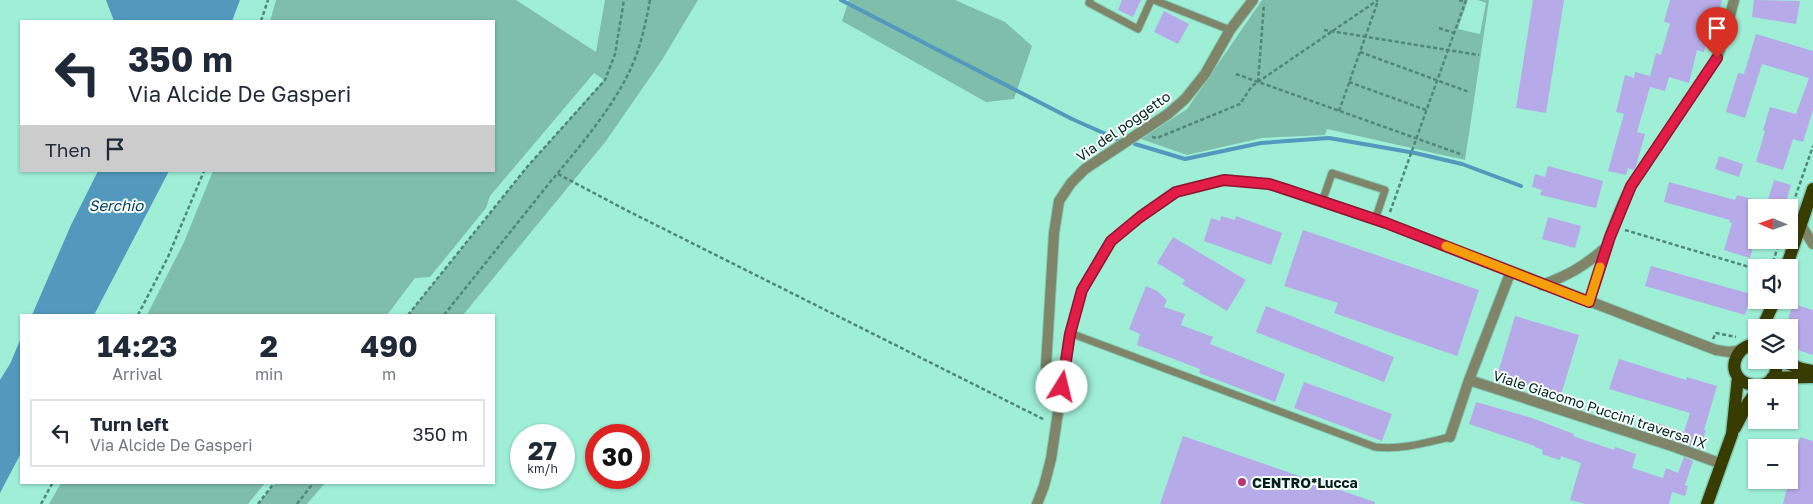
<!DOCTYPE html>
<meta charset="utf-8">
<style>
body{margin:0;font-family:"Golos Text",sans-serif;background:#f6f6f7;color:#1f2937;height:100vh;display:flex;flex-direction:column;font-size:19px;white-space:nowrap}
*{box-sizing:border-box;margin:0}
p{font-size:16px;color:#747a83}
.icon{flex:none;width:28px;height:28px;fill:none;stroke:currentColor;stroke-width:2;stroke-linecap:round;stroke-linejoin:round}
.map{position:relative;flex:1;overflow:hidden}
.side{position:absolute;left:20px;top:314px;width:475px;height:170px;display:flex;flex-direction:column;background:#fff;border-radius:0px;box-shadow:0 1px 4px #0004}
.side>*{flex:none}
.hud{position:absolute;left:20px;top:20px;width:475px;height:152px;border-radius:0px;box-shadow:0 1px 4px #0004;background:#fff;color:#1f2937;overflow:hidden}
.needle{width:32px;rotate:272deg}
.controls{position:absolute;left:1748px;top:199px;display:grid;gap:10px}
.controls a{display:grid;place-items:center;width:50px;height:50px;border-radius:0px;background:#fff;box-shadow:0 1px 4px #0004;font-size:25px}
.speed{position:absolute;left:510px;top:424px;display:flex;gap:10px;font-size:25px;font-weight:700;text-align:center}
.speed>*{display:grid;place-content:center;width:65px;height:65px;border-radius:50%;background:#fff;box-shadow:0 1px 4px #0004;line-height:1}
.speed small{font-size:12px;font-weight:400}
.speed .limit{border:8px solid #d22;background:#fff;color:#111}
.pin{position:absolute;display:grid;place-items:center;width:42px;height:42px;color:#fff;margin:-51px -21px;border-radius:50% 50% 50% 0;rotate:-45deg;box-shadow:0 0 5px #0007}
.pin .icon{rotate:45deg}
.me{position:absolute;width:55px;margin:-28px;rotate:9deg;stroke-linejoin:round;filter:drop-shadow(0 0 4px #0008)}
.turn{display:flex;align-items:center;gap:18px;height:105px;padding:0 25px;font-size:22px}
.turn .icon{width:65px;height:65px;stroke-width:2.5}
.turn b{display:block;font-size:35px;line-height:42px}
.then{display:flex;align-items:center;height:48px;padding:0 25px;background:#0003;gap:10px;font-size:19px}
.eta{display:flex;justify-content:space-evenly;align-items:center;height:85px;text-align:center}
.eta b{font-size:30px;font-weight:700;line-height:35px}
ul{padding:0;list-style:none}
li{display:flex;align-items:center;gap:15px;height:68px;margin:0 10px 8px;padding:0 15px;border:2px solid #e0e1e3;border-radius:0px}
li div{flex:1}
li b{display:block;font-size:19px}
li em{font-style:normal}
.map>svg:first-child{display:block}
.green{fill:#7fbeab}
.water{fill:#5399be}
.lines{fill:none;stroke-linecap:round;stroke-linejoin:round}
.stream{stroke:#5399be;stroke-width:4}
.building{fill:#b7aae9}
.lane-casing{stroke:#82cab5;stroke-width:9}
.street-casing{stroke:#82cab5;stroke-width:12}
.primary-casing{stroke:#82cab5;stroke-width:15}
.path{stroke:#4f8878;stroke-width:2.5;stroke-dasharray:4 2.5;stroke-linecap:butt}
.lane{stroke:#808468;stroke-width:7}
.street{stroke:#808468;stroke-width:10}
.primary{stroke:#393c01;stroke-width:12}
.route-casing{stroke:#92132f;stroke-width:12}
.route{stroke:#e11d48;stroke-width:9}
.slow{stroke:#f59e0b;stroke-width:9}
.poi-dot{fill:#b93478;stroke:#f8fffc;stroke-width:2}
.labels{text-anchor:middle;dominant-baseline:central;stroke-width:4;stroke-linejoin:round;paint-order:stroke}
.street-label{font-size:14px;fill:#00221a;stroke:#f8fffc}
.poi-label{font-size:14px;font-weight:bold;fill:#00221a;stroke:#f8fffc;text-anchor:start}
.water-label{font-size:15px;font-style:italic;fill:#003d57;stroke:#f8fffc}
</style>
<div class="map">
<svg width="1813" height="504" viewBox="0 0 1813 504">
<rect width="100%" height="100%" fill="#9fefd7"/>
<!-- green -->
<path class="green" d="M276 0H516L596 52 605 0H698L662 60 606 141 463 315H408L527 167 604 80 594 73 490 196 486 208 430 277 415 278 387 315H147L184 242 213 171H494V21H270Z
M849 0H955L1005 22 1032 46 1014 99 986 102 842 21Z
M1262 0H1468L1458 29 1480 34 1486 3 1478 0H1489L1465 160 1327 129 1325 135 1262 138 1187 155 1141 139 1187 109Z
M61 483V482L265 483 248 504H49Z
M275 483V482L325 483 307 504H258Z"/>
<!-- water -->
<path class="water" d="M106 0H240L232 21H114Z
M98 171H169L94 315H32L71 225Z
M21 338V453L0 493V380L10 364Z"/>
<g class="lines">
<!-- stream -->
<path class="stream" d="M841 0 1072 119 1117 139
M1135 144 1185 159 1261 143 1329 138 1415 153 1462 164 1521 186"/>
</g>
<!-- building -->
<path class="building" d="M1122 0H1141L1133 17 1118 10Z
M1533 0H1564L1546 113 1516 108Z
M1670 0H1722L1719 11 1716 10 1713 21 1716 22 1713 36 1708 34 1704 52 1697 50 1689 83 1669 77 1665 91 1650 87 1637 132 1645 134 1636 166 1634 170 1628 168 1626 175 1608 171 1624 114 1616 112 1625 75 1634 78 1635 72 1650 76 1656 53 1661 55 1670 23 1664 22Z
M1754 0 1800 1 1796 24 1752 17Z
M1164 11 1189 24 1178 44 1154 32Z
M1756 34 1813 51V110L1803 142 1793 139 1783 170 1756 162 1765 131 1763 130 1770 107 1796 114 1809 78 1762 64 1745 118 1726 112 1738 73 1744 74Z
M1719 156 1743 164 1739 177 1715 169Z
M1548 166 1603 181 1596 208 1540 195 1542 190 1532 187 1535 174 1545 177Z
M1774 180 1791 185 1784 208 1767 203Z
M1669 182 1735 200 1737 195 1756 200V236L1750 258 1724 250 1732 223 1729 222 1730 220 1664 202Z
M1221 216 1235 220 1236 216 1282 233 1271 265 1204 241 1211 218 1220 221Z
M1548 217 1581 226 1575 248 1542 239Z
M1303 230 1479 290 1457 356 1334 313 1338 303 1284 286Z
M1173 237 1246 280 1227 311 1182 284 1185 280 1157 263Z
M1651 266 1751 294 1745 315 1645 286Z
M1146 286 1157 291 1167 300 1164 307 1185 314 1181 325 1213 337 1210 344 1285 374 1275 402 1199 373 1200 369 1137 345 1140 334 1129 329Z
M1793 304 1813 310V355L1789 347V328H1785Z
M1266 306 1394 357 1384 382 1256 332Z
M1515 316 1579 335 1561 395 1497 376Z
M1619 359 1686 380 1687 377 1717 386 1704 430H1706L1700 449 1653 433 1657 423 1684 432 1690 413 1609 389Z
M1304 382 1392 414 1382 441 1294 408Z
M1476 402 1532 418 1574 434 1573 436 1614 450 1615 447 1636 454 1632 468 1663 478 1666 468 1678 473 1684 457 1693 461 1685 485 1688 486 1685 496 1672 492 1669 504H1585L1570 500 1581 463 1561 456 1560 460 1550 457 1542 454 1543 450 1535 447V446L1469 424Z
M1183 436 1375 502V504H1160Z
M1800 437 1813 441V504H1783Z"/>
<g class="lines">
<defs>
<path id="lane" d="M1090 0 1089 3 1138 29 1151 0
M1154 0 1230 30
M1322 202 1332 173 1385 190 1375 220
M1070 333 1375 447C1401 450 1425 443 1450 437"/>
<path id="street" d="M1801 225 1813 244
M1542 285C1569 275 1583 267 1605 248
M1589 302C1601 263 1612 223 1631 186L1717 58 1725 35 1734 0
M1469 380 1675 447 1722 464
M1057 406 1048 380 1046 366 1054 233 1059 201 1071 183 1085 169 1168 114 1185 99 1205 74 1230 30 1253 0
M1450 437 1469 380 1511 271
M1037 504 1044 486 1051 459 1070 333 1082 290 1111 241 1140 217 1175 192 1224 180 1269 184 1386 223 1716 350 1729 352 1742 350"/>
<path id="primary" d="M1786 268 1813 189
M1762 328 1775 300
M1756 344C1748 345 1741 348 1737 356 1721 388 1782 400 1776 360
M1779 360 1802 369 1813 371
M1772 378 1813 377
M1735 428 1748 403 1756 392
M1707 504 1732 434 1738 377"/>
</defs>
<!-- lane casing -->
<use href="#lane" class="lane-casing"/>
<!-- street casing -->
<use href="#street" class="street-casing"/>
<!-- primary casing -->
<use href="#primary" class="primary-casing"/>
<!-- path -->
<path class="path" d="M1459 0 1465 2
M261 21 268 0
M1439 28 1454 33
M1324 30 1479 55
M1360 52 1469 92
M1236 74 1463 155
M1258 82 1264 4
M1349 82 1426 110
M1339 111 1378 1
M1152 137 1157 138 1240 104 1252 86 1378 0
M558 174 626 210 1045 420
M1390 212 1466 0
M1789 215 1813 146
M1625 230 1756 269
M1771 268 1780 240
M138 315 168 257 204 171
M408 315 527 167 605 80 615 54 624 0
M444 315C480 270 515 226 551 181 580 146 613 108 632 66 641 45 646 22 650 0
M1713 339 1716 333 1736 337
M41 504 53 482
M258 504 275 482
M297 504 314 482"/>
<!-- lane -->
<use href="#lane" class="lane"/>
<!-- street -->
<use href="#street" class="street"/>
<!-- primary -->
<use href="#primary" class="primary"/>
</g>
<g class="lines">
<defs>
<path id="route" d="M1062 387 1070 334 1082 290 1111 241 1140 217 1176 192 1224 180 1269 184 1288 190 1386 223 1589 302 1610 237 1631 186 1717 58"/>
</defs>
<!-- route casing -->
<use href="#route" class="route-casing"/>
<!-- route -->
<use href="#route" class="route"/>
<!-- slow -->
<path class="slow" d="M1446 246 1589 302 1600 267"/>
</g>
<!-- markers -->
<circle class="poi-dot" cx="1242" cy="482" r="5"/>
<g class="labels">
<!-- street labels -->
<g class="street-label">
<text transform="translate(1123 126) rotate(-35)">Via del poggetto</text>
<text transform="translate(1600 409) rotate(18)">Viale Giacomo Puccini traversa IX</text>
</g>
<!-- poi labels -->
<g class="poi-label">
<text x="1252" y="482">CENTRO*Lucca</text>
</g>
<!-- water labels -->
<g class="water-label">
<text x="116" y="205">Serchio</text>
</g>
</g>
</svg>
<div class="controls">
<a><svg class="needle" viewBox="-14 -14 28 28"><path d="M0-13l5 13h-10z" fill="#e53935"/><path d="M0 13l5-13h-10z" fill="#747a83"/></svg></a>
<a><svg class="icon" aria-label="sound" viewBox="0 0 24 24"><path d="M4 9h4l5-4v14l-5-4H4zM17 9q2 3 0 6"/></svg></a>
<a><svg class="icon" aria-label="layers" viewBox="0 0 24 24"><path d="M12 4l9 5-9 5-9-5zM3 14l9 5 9-5"/></svg></a>
<a>+</a>
<a>−</a>
</div>
<div class="speed"><div>27<small>km/h</small></div><div class="limit">30</div></div>
<div class="pin" style="left:1717px;top:58px;background:#d93025"><svg class="icon" aria-label="arrive" viewBox="0 0 24 24"><path d="M6 21V4h12l-3 4 3 4H6"/></svg></div>
<svg class="me" style="left:1062px;top:387px" viewBox="-20 -20 40 40"><circle r="19" fill="#fff"/><path d="M0-13L10 11 0 6-10 11z" fill="#e11d48"/></svg>
<div class="hud">
<div class="turn"><svg class="icon" aria-label="left" viewBox="0 0 24 24"><path d="M17 20v-9H6M10 6l-5 5 5 5"/></svg><div><b>350 m</b>Via Alcide De Gasperi</div></div>
<div class="then">Then<svg class="icon" aria-label="arrive" viewBox="0 0 24 24"><path d="M6 21V4h12l-3 4 3 4H6"/></svg></div>
</div>
<section class="side">
<div class="eta">
<div><b>14:23</b><p>Arrival</p></div>
<div><b>2</b><p>min</p></div>
<div><b>490</b><p>m</p></div>
</div>
<ul>
<li><svg class="icon" aria-label="left" viewBox="0 0 24 24"><path d="M17 20v-9H6M10 6l-5 5 5 5"/></svg><div><b>Turn left</b><p>Via Alcide De Gasperi</p></div><em>350 m</em></li>
</ul>
</section>
</div>
